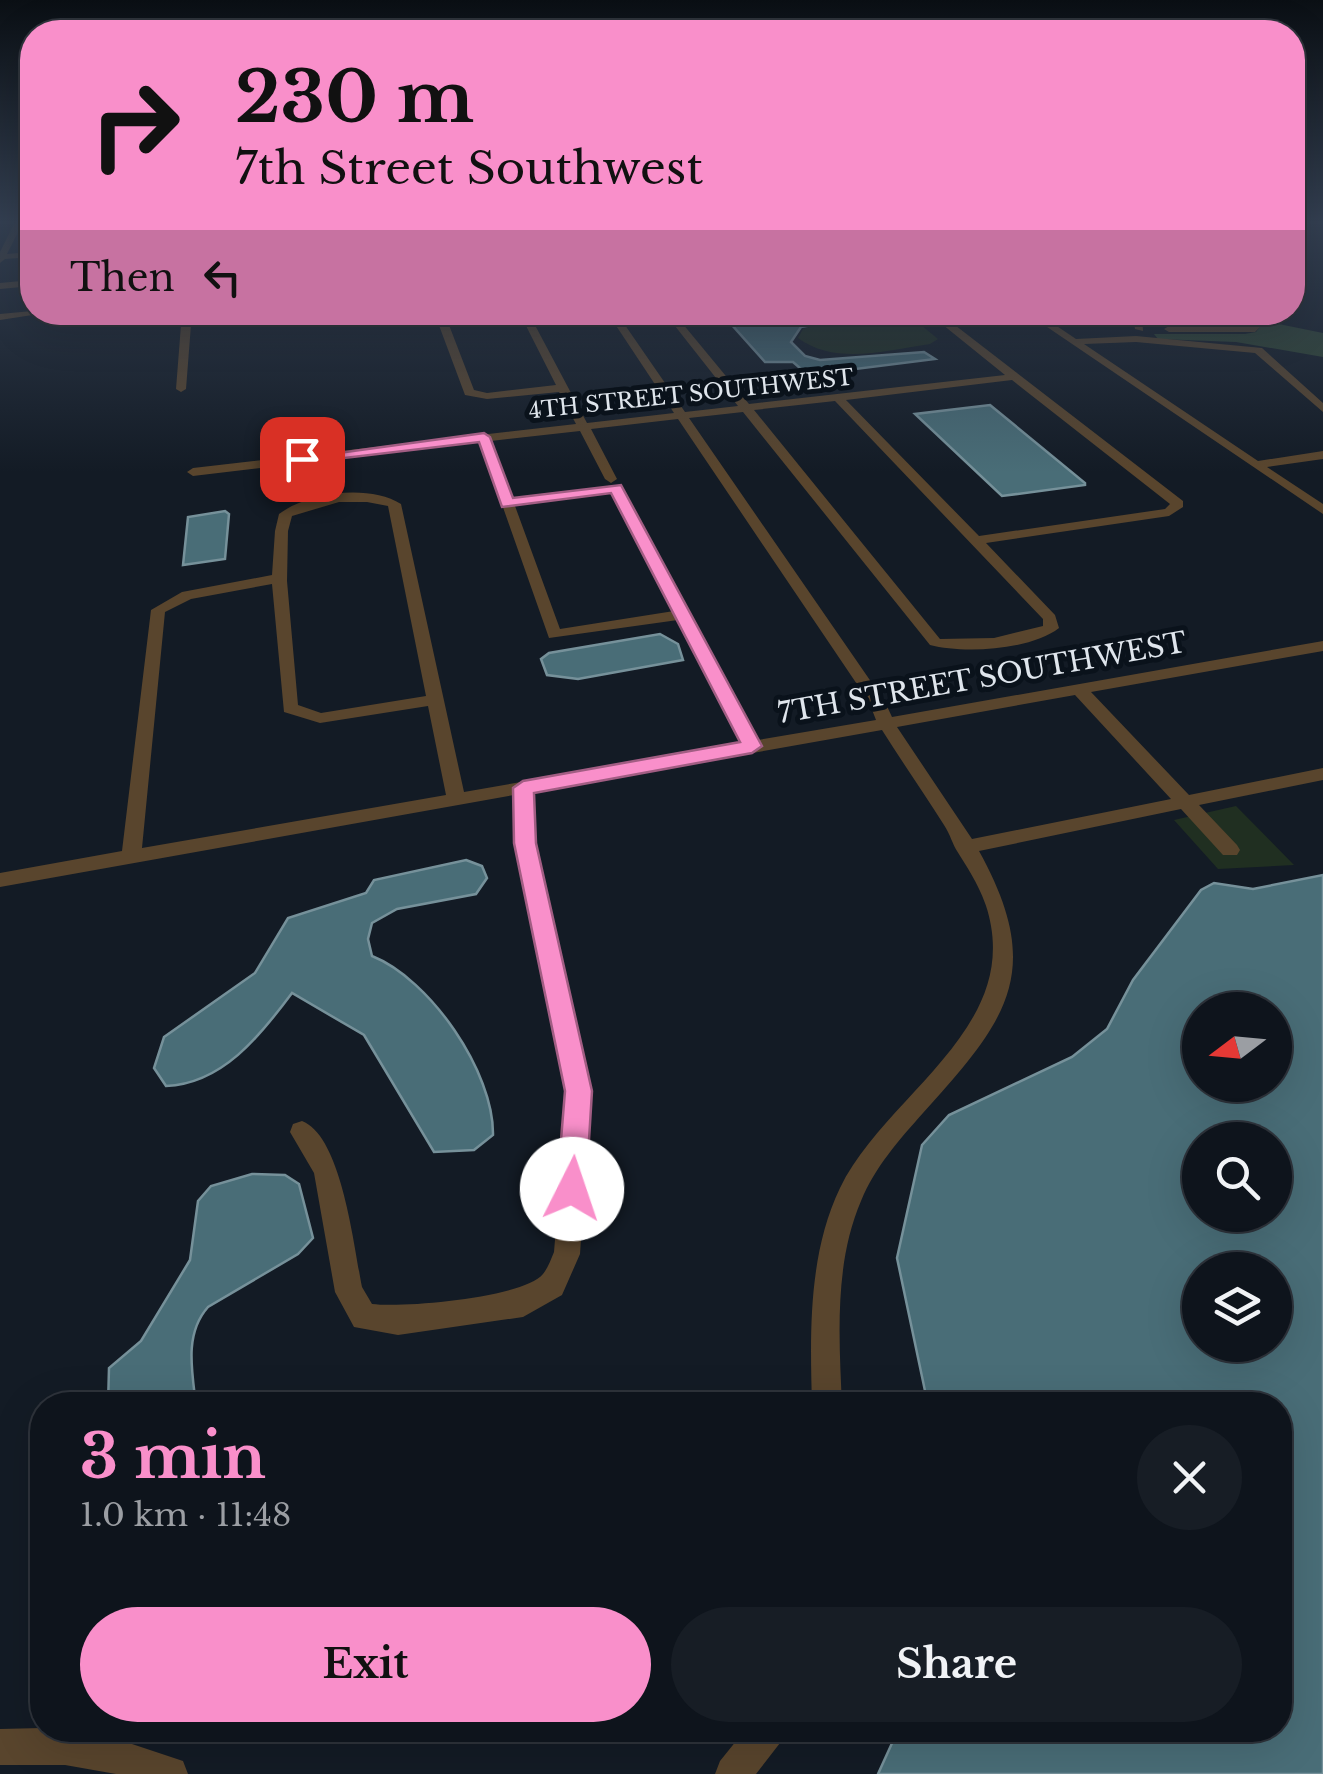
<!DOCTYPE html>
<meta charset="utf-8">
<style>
body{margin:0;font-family:"Libre Baskerville",serif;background:#171d25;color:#f1f3f6;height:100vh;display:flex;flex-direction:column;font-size:38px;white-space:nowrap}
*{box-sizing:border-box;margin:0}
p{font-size:32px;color:#9b9ea3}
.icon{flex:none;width:55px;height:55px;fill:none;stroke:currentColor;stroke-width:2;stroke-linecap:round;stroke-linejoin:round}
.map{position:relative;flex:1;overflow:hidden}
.panel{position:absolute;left:30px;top:1392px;width:1262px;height:350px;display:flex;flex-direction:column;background:#0e141c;border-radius:40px;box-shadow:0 10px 40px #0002,0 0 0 2px #2e333b}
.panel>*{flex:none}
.banner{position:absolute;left:20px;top:20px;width:1285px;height:305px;border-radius:40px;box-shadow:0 10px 40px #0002,0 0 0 2px #2e333b;background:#f98fca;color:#111;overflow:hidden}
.needle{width:65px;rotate:254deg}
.buttons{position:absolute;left:1182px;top:992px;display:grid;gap:20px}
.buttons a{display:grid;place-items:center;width:110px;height:110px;border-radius:50%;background:#0e141c;box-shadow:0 10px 40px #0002,0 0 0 2px #2e333b;font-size:50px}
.pin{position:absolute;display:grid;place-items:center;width:85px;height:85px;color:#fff;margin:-42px;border-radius:20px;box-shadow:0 5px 15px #0006}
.me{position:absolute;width:110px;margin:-55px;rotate:4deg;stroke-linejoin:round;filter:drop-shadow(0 0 8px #0008)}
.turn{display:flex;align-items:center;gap:35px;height:210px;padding:0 50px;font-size:45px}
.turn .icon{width:130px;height:130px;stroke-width:2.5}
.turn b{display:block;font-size:70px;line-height:85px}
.then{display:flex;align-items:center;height:95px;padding:0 50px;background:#0003;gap:20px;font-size:38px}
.round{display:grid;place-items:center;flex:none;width:105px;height:105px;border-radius:52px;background:#171d25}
.summary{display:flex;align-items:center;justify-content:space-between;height:170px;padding:0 50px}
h1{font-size:60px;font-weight:700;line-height:75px;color:#f98fca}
.button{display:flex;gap:20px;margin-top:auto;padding:20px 50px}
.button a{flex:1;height:115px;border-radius:60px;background:#f98fca;color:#111;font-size:40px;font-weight:700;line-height:115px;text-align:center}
.button a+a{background:#171d25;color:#f1f3f6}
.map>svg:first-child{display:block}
.green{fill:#202f21}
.forest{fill:#304632}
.water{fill:#496d77;stroke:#76919a;stroke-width:2.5;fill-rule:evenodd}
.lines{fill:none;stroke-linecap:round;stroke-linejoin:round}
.minor{fill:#59452d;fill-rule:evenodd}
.route{fill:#f98fca;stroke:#a25d83;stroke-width:2.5}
.labels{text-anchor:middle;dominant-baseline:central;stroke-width:10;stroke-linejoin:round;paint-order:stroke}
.far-street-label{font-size:22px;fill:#dfe5ec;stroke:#0a121b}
.street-label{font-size:28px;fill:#dfe5ec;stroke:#0a121b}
</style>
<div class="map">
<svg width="1323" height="1774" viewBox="0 0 1323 1774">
<rect width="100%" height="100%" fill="#131b25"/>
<!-- green -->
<path class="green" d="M897 320 921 325 938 339 930 344C887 350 836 366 798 338L803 329 816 325Z
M1236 806 1294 865 1218 869 1174 820Z"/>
<!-- forest -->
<path class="forest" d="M1264 321 1323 333V357L1236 342 1158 339 1154 334H1245L1256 332Z"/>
<!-- water -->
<path class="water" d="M738 312 880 313 801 327 791 342 805 356 820 360 924 352 935 359 808 375 793 362H765L723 315Z
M990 405 1085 483V485L1002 496 915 414Z
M225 511 229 514 225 559 183 565 188 517Z
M660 634 678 644 683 660 578 679 547 675 541 659 549 653Z
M466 860 482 866 487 878 476 894 397 909 372 923 368 939 372 956C430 979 494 1072 493 1135L474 1150 434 1152 364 1035 292 993C260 1036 222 1084 166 1086L154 1068 164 1037 255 973 288 918 366 893 374 880Z
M1323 875V1774H878L898 1730H1280V1405H928L897 1258 922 1145 949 1115 1072 1057 1107 1029 1133 980 1201 890 1214 883 1253 889ZM1200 1010H1275V1085H1200ZM1200 1140H1275V1215H1200ZM1200 1270H1275V1345H1200Z
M252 1174 285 1175 299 1184 313 1238 298 1254 208 1307C184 1334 192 1371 196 1405H108L109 1368 141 1341 190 1260 198 1201 211 1186Z"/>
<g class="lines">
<!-- minor -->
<path class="minor" d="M14 224H22L7 254 32 252V257L5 259 0 263V252Z
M32 280V286L0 289V283Z
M32 311 52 312 0 320V314Z
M182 312H192L186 389 181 392 176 389Z
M434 312H444L474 390 487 393 556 385 519 312H528L587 423 674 413 607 312H616L685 412 738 406 664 312H673L749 404 1005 375 927 312H938L1183 501V507L1169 516 986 543 1055 615 1059 628C1031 650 964 654 930 645L743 412 689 418 885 702 892 717 1323 641V651L1091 692 1189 795 1323 768V780L1199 805 1237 845 1240 850 1237 855H1223L1181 809 979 851C1046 972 1007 1020 923 1113 899 1140 875 1167 861 1201 834 1264 839 1338 842 1405H812C810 1333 808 1255 840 1188 883 1099 1010 1035 991 926 987 898 971 873 957 851 953 845 950 834 944 825 924 793 902 762 882 730L532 792 535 843 591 1091 580 1254 562 1295 523 1317 398 1335 354 1327 335 1292 314 1173 290 1132 293 1124 302 1121C342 1136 354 1248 362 1287L372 1304C404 1308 523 1298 543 1274 548 1268 551 1259 554 1252L567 1091 515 843 514 795 0 887V873L122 851 151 610 182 592 272 575 275 531 279 514C308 492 369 484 401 504L464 792 742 743 678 620 549 638 480 442 193 476 187 472 193 468 576 424 559 392 487 399 465 395ZM1012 380 1170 504 1165 509 979 536 846 400ZM835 401 1043 619V626L994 638 940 639 754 410ZM678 419 869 702 876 720 758 740 620 485 512 499 491 441 580 431 605 479 611 483 617 479 591 429ZM612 492 674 611 560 629 515 506ZM339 502H367L388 506 426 696 321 713 298 705 287 581 288 531 292 516ZM272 584 284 712 320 723 428 706 446 795 142 848 165 612 191 599ZM1075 695 1171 799 972 839 897 727Z
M1025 312H1036L1076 339 1136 336 1262 348 1323 403V412L1255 353 1136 342 1084 344 1258 461 1323 451V459L1267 467 1323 504V514Z
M1132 312H1142L1143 331 1135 329Z
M1245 312H1255L1260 327 1255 332H1169L1164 329 1169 326 1249 327Z
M42 1728 108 1736 183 1761 188 1774H116L65 1765H0V1729Z
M745 1730H785L780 1743 756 1774H715L720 1761Z"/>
</g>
<!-- sky -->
<linearGradient id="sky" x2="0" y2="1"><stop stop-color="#0a0f14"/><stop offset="0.47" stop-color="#333f51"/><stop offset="1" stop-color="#333f51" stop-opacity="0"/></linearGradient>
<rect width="1323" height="472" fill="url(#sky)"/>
<!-- route -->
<path class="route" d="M484 433 490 437 513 498 621 485 762 746 752 753 534 793 536 843 592 1091 586 1189 582 1198 572 1202 561 1198 557 1189 565 1091 514 843 513 788 523 781 740 742 611 493 502 507 479 442 302 463 295 459Z"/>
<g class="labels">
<!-- far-street labels -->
<g class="far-street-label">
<text transform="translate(691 394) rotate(-6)">4TH STREET SOUTHWEST</text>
</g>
<!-- street labels -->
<g class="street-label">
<text transform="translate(982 678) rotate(-10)">7TH STREET SOUTHWEST</text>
</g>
</g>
</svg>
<div class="buttons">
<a><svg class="needle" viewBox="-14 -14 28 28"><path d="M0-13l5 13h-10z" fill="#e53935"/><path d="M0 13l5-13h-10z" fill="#9b9ea3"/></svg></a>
<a><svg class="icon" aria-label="search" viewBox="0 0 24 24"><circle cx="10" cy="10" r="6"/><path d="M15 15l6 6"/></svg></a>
<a><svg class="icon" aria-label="layers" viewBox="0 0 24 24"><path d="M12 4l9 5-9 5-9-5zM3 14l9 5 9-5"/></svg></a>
</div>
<div class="pin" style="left:302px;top:459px;background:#d93025"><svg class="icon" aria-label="arrive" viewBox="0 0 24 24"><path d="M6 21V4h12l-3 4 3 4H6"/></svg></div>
<svg class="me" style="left:572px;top:1189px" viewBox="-20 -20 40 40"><circle r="19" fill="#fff"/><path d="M0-13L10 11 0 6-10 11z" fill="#f98fca"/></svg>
<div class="banner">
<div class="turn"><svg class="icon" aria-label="right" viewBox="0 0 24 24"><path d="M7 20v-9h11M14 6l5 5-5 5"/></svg><div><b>230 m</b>7th Street Southwest</div></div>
<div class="then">Then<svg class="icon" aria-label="left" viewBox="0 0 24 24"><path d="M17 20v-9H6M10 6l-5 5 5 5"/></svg></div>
</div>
<section class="panel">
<div class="summary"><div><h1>3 min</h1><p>1.0 km · 11:48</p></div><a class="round"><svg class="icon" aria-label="close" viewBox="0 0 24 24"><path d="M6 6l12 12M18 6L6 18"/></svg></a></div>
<div class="button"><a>Exit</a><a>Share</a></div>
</section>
</div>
